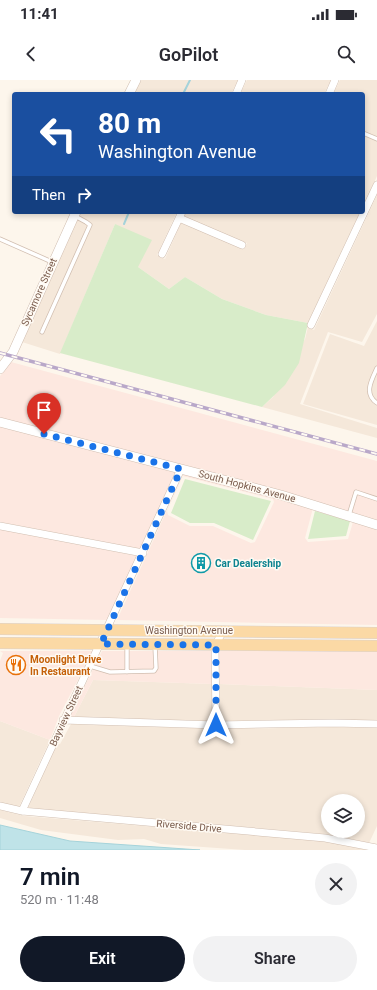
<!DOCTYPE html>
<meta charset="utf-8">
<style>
body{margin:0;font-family:Roboto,sans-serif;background:#f2f2f3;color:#2b2b33;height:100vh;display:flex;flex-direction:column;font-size:15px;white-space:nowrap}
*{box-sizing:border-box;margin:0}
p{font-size:13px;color:#7c7c81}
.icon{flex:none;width:22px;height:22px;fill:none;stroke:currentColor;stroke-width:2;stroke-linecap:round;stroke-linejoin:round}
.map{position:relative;height:770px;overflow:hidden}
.side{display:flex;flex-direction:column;background:#fff;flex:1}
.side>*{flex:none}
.banner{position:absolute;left:12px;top:12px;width:353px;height:122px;border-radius:4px;box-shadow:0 2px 6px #0003;background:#1a4fa0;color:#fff;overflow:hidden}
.buttons{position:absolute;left:321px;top:714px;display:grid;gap:8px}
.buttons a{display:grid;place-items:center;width:44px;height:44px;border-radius:50%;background:#fff;box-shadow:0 2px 6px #0003;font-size:20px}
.pin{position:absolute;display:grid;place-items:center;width:34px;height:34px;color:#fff;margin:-41px -17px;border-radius:50% 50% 50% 0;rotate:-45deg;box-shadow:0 0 4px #0007}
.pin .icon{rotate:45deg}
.me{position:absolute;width:44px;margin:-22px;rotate:0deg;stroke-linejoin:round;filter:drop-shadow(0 0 3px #0008)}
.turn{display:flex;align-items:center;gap:14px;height:84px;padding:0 20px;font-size:18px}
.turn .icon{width:52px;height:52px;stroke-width:2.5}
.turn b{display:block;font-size:28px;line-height:34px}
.then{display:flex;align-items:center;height:38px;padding:0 20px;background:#0003;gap:8px;font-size:15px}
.round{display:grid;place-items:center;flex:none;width:42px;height:42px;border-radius:21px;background:#f2f2f3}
.overview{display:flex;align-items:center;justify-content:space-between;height:68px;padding:0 20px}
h1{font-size:24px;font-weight:600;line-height:30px;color:#111827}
.button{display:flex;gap:8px;margin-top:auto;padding:8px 20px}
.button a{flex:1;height:46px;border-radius:24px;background:#111827;color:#fff;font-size:16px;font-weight:600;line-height:46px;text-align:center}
.button a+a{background:#f2f2f3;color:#2b2b33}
.status{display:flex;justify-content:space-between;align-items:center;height:28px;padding:0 20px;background:#fff;direction:ltr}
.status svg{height:11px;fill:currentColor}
header{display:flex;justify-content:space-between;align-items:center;height:52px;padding:0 20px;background:#fff;font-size:18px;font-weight:600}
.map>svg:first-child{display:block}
.residential{fill:#f5e8da;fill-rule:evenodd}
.commercial{fill:#fde8e0;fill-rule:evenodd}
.green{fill:#d8ecc9}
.water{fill:#bfe3e8;stroke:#a5d3da}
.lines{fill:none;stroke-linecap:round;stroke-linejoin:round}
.stream{stroke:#a5d3da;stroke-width:2}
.service-casing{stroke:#d1beb0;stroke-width:5}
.minor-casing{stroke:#d1beb0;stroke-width:8}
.tertiary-casing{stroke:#d1beb0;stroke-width:10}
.primary-casing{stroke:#dad1cd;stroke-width:12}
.service{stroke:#fff;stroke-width:3.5}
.minor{stroke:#fff;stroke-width:7}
.tertiary{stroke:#fff;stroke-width:9}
.primary{stroke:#fbd9a5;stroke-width:11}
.rail-casing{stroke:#b9a8c9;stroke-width:3.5}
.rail{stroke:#fffaf3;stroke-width:2;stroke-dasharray:6;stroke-linecap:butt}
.route{stroke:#1a73e8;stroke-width:7;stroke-dasharray:0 12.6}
.labels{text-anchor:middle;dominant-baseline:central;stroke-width:3;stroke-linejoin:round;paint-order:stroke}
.street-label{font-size:10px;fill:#7a5c4d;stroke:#fffaf3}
.culture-label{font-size:10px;font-weight:bold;fill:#0d838f;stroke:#fffaf3;text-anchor:start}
.food-label{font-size:10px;font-weight:bold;fill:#c56008;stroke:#fffaf3;text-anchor:start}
</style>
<div class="status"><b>11:41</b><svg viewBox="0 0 49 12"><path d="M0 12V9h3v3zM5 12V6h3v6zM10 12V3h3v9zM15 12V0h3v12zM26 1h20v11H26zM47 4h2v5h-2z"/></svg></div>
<header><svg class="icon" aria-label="back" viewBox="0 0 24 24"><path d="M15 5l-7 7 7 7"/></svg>GoPilot<svg class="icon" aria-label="search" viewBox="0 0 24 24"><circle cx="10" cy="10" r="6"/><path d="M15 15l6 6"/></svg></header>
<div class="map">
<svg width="377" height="770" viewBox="0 0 377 770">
<rect width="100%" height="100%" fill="#fdf6ec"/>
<!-- residential -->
<path class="residential" d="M140 0H238L231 14H134Z
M247 0H331L324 14H240Z
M340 0H377V96L363 127V14H333Z
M377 115V234L362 262 328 252 300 324 377 348V358L262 327 273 317 305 259 308 247 314 250Z
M80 132H177L157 175 165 179 181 143 244 169 247 163 184 137 186 132H360L308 243 266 235 222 219 185 197 169 209 138 187 115 144 60 274 22 262Z
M377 241V345L303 324 330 254 364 266Z
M93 600 212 604V641L74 637Z
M220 604 377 610V641L333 639 220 641Z
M0 641 50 660 19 727 0 723Z
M71 644 219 649 333 647 377 648V746L369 763 325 754 28 728 57 663 60 664ZM328 721H358V751H328Z
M0 730 24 736 325 761 367 770H245L161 764 144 759 118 760 41 750 0 738Z"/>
<!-- commercial -->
<path class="commercial" d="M11 282 377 381V441L179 384 0 339V296Z
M0 346 176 391 140 469 0 442Z
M184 393 313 428 305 458 308 462 348 459 353 442 377 448V545L117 540ZM183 396 273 419 274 422 255 462 251 463 213 446H190L168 435 167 431Z
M0 449 137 476 108 540 0 538Z
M377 570V610L220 604 219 571Z
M0 571H93L59 636 50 660 0 641V581L3 573Z
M102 571H212V604L93 600 74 637 70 636Z"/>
<!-- green -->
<path class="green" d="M115 144 152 160 138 187 169 209 185 197 222 219 266 235 308 243 299 283 285 305 262 327 60 273Z
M185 399 271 421 253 460 214 443H190L171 433Z
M315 431 350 441 346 456 308 459Z"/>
<!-- water -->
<path class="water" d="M0 745 70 761 200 770H0Z"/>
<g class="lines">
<!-- stream -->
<path class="stream" d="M183 14 190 0
M124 144 129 132"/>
<defs>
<path id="service" d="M363 53 377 59
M0 159 52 182
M42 252 90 145 86 142 75 136
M377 288C372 299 363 314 377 323
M349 435 356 412 377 419
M127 565V592
M90 586 110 592 154 591 156 588 155 566"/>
<path id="minor" d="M236 14 242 0
M329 14 335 0
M179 138 242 165
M162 174 182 132
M311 245 377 105
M0 446 143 473
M63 640 216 645 333 643 377 644
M216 645 215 565 224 550
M0 726 22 731 325 758 377 768
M22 731 181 389"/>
<path id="tertiary" d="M129 14 136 0
M0 289 13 272 76 132
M0 342 281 415 377 445"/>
<path id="primary" d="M0 549 377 553
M0 563 377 566"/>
</defs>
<!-- service casing -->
<use href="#service" class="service-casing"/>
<!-- minor casing -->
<use href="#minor" class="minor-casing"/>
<!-- tertiary casing -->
<use href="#tertiary" class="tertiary-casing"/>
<!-- primary casing -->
<use href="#primary" class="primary-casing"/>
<!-- service -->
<use href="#service" class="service"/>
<!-- minor -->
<use href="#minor" class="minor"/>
<!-- tertiary -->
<use href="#tertiary" class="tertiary"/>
<!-- primary -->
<use href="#primary" class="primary"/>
<defs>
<path id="rail" d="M0 273 377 374"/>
</defs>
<!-- rail casing -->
<use href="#rail" class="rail-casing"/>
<!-- rail -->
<use href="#rail" class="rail"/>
</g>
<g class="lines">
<!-- route -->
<path class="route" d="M44 354 181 389 101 564 216 565V645"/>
</g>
<!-- icons -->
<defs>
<symbol id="building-ring" viewBox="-11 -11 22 22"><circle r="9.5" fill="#fffaf3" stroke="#0f9aa8" stroke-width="1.5"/><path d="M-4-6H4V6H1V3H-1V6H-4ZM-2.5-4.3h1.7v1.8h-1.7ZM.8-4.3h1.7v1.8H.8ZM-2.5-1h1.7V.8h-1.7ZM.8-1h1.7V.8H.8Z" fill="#0f9aa8"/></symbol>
<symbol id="restaurant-ring" viewBox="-11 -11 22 22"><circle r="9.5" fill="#fffaf3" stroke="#e8710a" stroke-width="1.5"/><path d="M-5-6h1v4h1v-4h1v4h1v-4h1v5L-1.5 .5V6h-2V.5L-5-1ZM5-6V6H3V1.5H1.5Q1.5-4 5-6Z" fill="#e8710a"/></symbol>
</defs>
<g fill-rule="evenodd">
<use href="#building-ring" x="190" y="472" width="22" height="22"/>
<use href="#restaurant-ring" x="5" y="574" width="22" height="22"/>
</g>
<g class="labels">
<!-- street labels -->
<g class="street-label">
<text transform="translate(39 212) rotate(-66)">Sycamore Street</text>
<text transform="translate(247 406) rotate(15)">South Hopkins Avenue</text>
<text x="189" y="550">Washington Avenue</text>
<text transform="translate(66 636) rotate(-65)">Bayview Street</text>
<text transform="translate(189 746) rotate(5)">Riverside Drive</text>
</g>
<!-- culture labels -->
<g class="culture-label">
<text x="215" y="483">Car Dealership</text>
</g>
<!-- food labels -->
<g class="food-label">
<text x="30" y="579">Moonlight Drive<tspan x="30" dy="12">In Restaurant</tspan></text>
</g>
</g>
</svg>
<div class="buttons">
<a><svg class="icon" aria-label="layers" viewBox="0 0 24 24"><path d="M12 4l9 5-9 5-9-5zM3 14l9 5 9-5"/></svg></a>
</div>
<div class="pin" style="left:44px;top:354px;background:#d93025"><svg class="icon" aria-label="arrive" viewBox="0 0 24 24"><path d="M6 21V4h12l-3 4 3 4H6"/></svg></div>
<svg class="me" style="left:216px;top:645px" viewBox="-20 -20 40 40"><path d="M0-17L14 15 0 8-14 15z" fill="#1a73e8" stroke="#fff" stroke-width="4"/></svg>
<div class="banner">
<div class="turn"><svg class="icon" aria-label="left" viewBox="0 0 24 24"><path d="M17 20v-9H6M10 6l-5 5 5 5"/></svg><div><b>80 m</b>Washington Avenue</div></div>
<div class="then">Then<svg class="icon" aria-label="right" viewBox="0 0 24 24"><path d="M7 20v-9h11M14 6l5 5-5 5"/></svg></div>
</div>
</div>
<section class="side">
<div class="overview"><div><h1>7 min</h1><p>520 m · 11:48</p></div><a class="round"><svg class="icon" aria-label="close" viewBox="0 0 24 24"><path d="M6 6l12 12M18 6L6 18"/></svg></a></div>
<div class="button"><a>Exit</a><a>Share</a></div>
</section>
